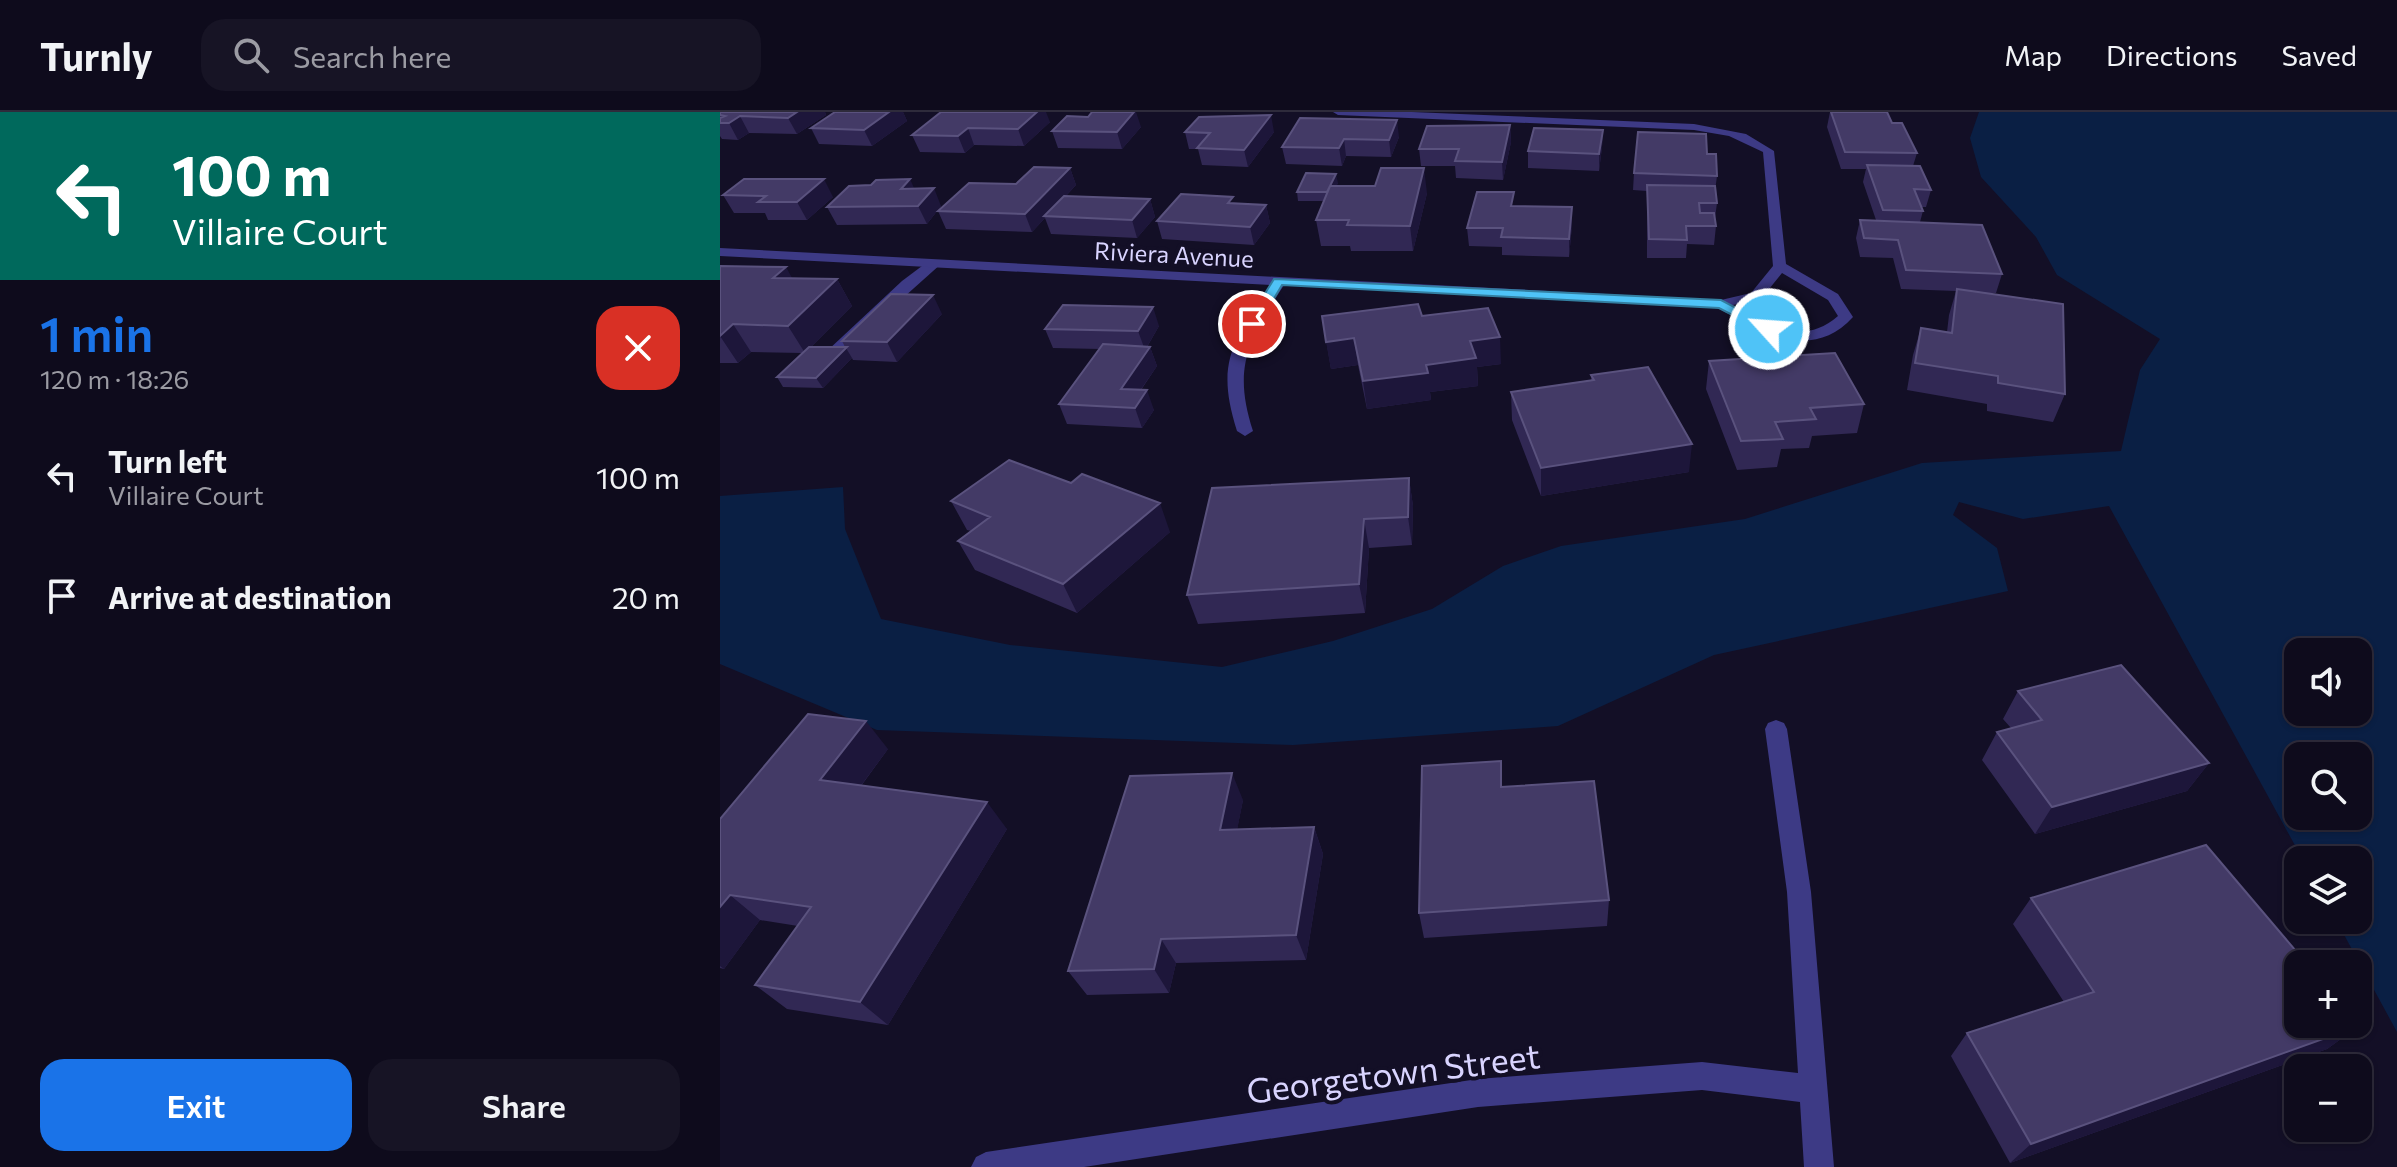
<!DOCTYPE html>
<meta charset="utf-8">
<style>
body{margin:0;font-family:Commissioner,sans-serif;background:#171425;color:#f1f3f6;height:100vh;display:flex;flex-direction:column;font-size:30px;white-space:nowrap}
*{box-sizing:border-box;margin:0}
p{font-size:26px;color:#9b9ba3}
.icon{flex:none;width:44px;height:44px;fill:none;stroke:currentColor;stroke-width:2;stroke-linecap:round;stroke-linejoin:round}
.map{position:relative;flex:1;overflow:hidden}
.details{display:flex;flex-direction:column;background:#0e0b1c;width:720px}
.details>*{flex:none}
.hud{background:#00695c;color:#fff;overflow:hidden}
.tools{position:absolute;left:1564px;top:526px;display:grid;gap:16px}
.tools a{display:grid;place-items:center;width:88px;height:88px;border-radius:16px;background:#0e0b1c;box-shadow:0 2px 6px #0004,0 0 0 2px #2e2b3b;font-size:40px}
.pin{position:absolute;display:grid;place-items:center;width:68px;height:68px;color:#fff;margin:-34px;border:4px solid #fff;border-radius:50%;box-shadow:0 2px 8px #0007}
.me{position:absolute;width:88px;margin:-44px;rotate:296deg;stroke-linejoin:round;filter:drop-shadow(0 0 6px #0008)}
.turn{display:flex;align-items:center;gap:28px;height:168px;padding:0 40px;font-size:36px}
.turn .icon{width:104px;height:104px;stroke-width:2.5}
.turn b{display:block;font-size:56px;line-height:68px}
.round{display:grid;place-items:center;flex:none;width:84px;height:84px;border-radius:24px;background:#171425}
.headline{display:flex;align-items:center;justify-content:space-between;height:136px;padding:0 40px}
h1{font-size:48px;font-weight:600;line-height:60px;color:#1a73e8}
.cta{display:flex;gap:16px;margin-top:auto;padding:16px 40px}
.cta a{flex:1;height:92px;border-radius:24px;background:#1a73e8;color:#fff;font-size:32px;font-weight:600;line-height:92px;text-align:center}
.cta a+a{background:#171425;color:#f1f3f6}
ul{padding:0;list-style:none}
li{display:flex;align-items:center;gap:24px;height:120px;padding:0 40px}
li div{flex:1}
li b{display:block;font-size:30px}
li em{font-style:normal}
header{display:flex;align-items:center;gap:48px;box-sizing:border-box;height:112px;padding:0 40px;background:#0e0b1c;border-bottom:2px solid #2e2b3b}
header strong{font-size:38px}
nav{display:flex;gap:44px;margin-inline-start:auto;font-size:28px}
.search{width:560px;height:72px;background:#171425;display:flex;align-items:center;gap:20px;box-sizing:border-box;padding:0 28px;border-radius:24px;color:#9b9ba3;font-size:30px}
main{display:flex;flex:1;min-height:0}
.map>svg:first-child{display:block}
.water{fill:#0a1f44;fill-rule:evenodd}
.lines{fill:none;stroke-linecap:round;stroke-linejoin:round}
.service{fill:#3d3a85;fill-rule:evenodd}
.minor{fill:#3d3a85;fill-rule:evenodd}
.wall{fill:#312854}
.shaded-wall{fill:#1d163a}
.building{fill:#433a66;stroke:#5a527e;stroke-width:2}
.route{fill:#4fc3f7;stroke:#337fa1;stroke-width:2}
.labels{text-anchor:middle;dominant-baseline:central;stroke-width:8;stroke-linejoin:round;paint-order:stroke}
.far-street-label{font-size:24px;fill:#d9d4ff;stroke:#130f26}
.near-street-label{font-size:34px;fill:#d9d4ff;stroke:#130f26}
</style>
<header>
<strong>Turnly</strong>
<div class="search"><svg class="icon" aria-label="search" viewBox="0 0 24 24"><circle cx="10" cy="10" r="6"/><path d="M15 15l6 6"/></svg>Search here</div>
<nav><a>Map</a><a>Directions</a><a>Saved</a></nav>
</header>
<main>
<section class="details">
<div class="hud">
<div class="turn"><svg class="icon" aria-label="left" viewBox="0 0 24 24"><path d="M17 20v-9H6M10 6l-5 5 5 5"/></svg><div><b>100 m</b>Villaire Court</div></div>
</div>
<div class="headline"><div><h1>1 min</h1><p>120 m · 18:26</p></div><a class="round" style="background:#d93025;color:#fff"><svg class="icon" aria-label="close" viewBox="0 0 24 24"><path d="M6 6l12 12M18 6L6 18"/></svg></a></div>
<ul>
<li><svg class="icon" aria-label="left" viewBox="0 0 24 24"><path d="M17 20v-9H6M10 6l-5 5 5 5"/></svg><div><b>Turn left</b><p>Villaire Court</p></div><em>100 m</em></li>
<li><svg class="icon" aria-label="arrive" viewBox="0 0 24 24"><path d="M6 21V4h12l-3 4 3 4H6"/></svg><div><b>Arrive at destination</b></div><em>20 m</em></li>
</ul>
<div class="cta"><a>Exit</a><a>Share</a></div>
</section>
<div class="map">
<svg width="1677" height="1055" viewBox="0 0 1677 1055">
<rect width="100%" height="100%" fill="#130f26"/>
<!-- water -->
<path class="water" d="M1259 0H1677V920L1616 808H1638V748H1583L1389 394 1303 407 1239 390 1233 403 1277 436 1288 479 994 543 838 614 573 633 157 618 0 552V384L123 375 125 417 161 507 290 533 502 555 613 529 712 497 783 454 841 434 1025 407 1202 351 1401 339 1420 258 1440 227 1337 163 1316 125 1261 65 1250 26ZM1578 540H1638V600H1578ZM1578 644H1638V704H1578Z"/>
<g class="lines">
<!-- service -->
<path class="service" d="M210 148 222 151 117 245H107V239L182 169Z"/>
<!-- minor -->
<path class="minor" d="M613 0H692L974 12 1026 22 1054 39 1066 152 1118 182 1133 205C1092 250 1042 221 998 196L564 173C529 228 512 254 533 319L525 324 517 319C495 250 513 229 551 173L0 144V136L1001 188 1031 181 1053 154 1043 40 1009 24 974 18 618 3ZM1062 161 1108 188 1118 204C1082 235 1049 214 1013 193L1041 187Z
M1056 608 1064 611 1067 617 1091 780 1114 1055H1084L1080 990 982 978 758 995 364 1055H251L256 1045 266 1040 758 967 982 950 1078 961 1067 780 1045 617 1048 611Z"/>
</g>
<!-- wall -->
<path class="wall" d="M0 0H105L106 3 77 22 29 21 18 28 2 27 0 24Z
M115 0H183L187 9 152 34 99 32 91 16Z
M221 0 330 10 304 34 254 33 245 41 200 40 192 23Z
M1110 0H1167L1172 11 1197 41 1193 54 1211 78 1206 95H1201L1203 99 1200 110 1282 162 1276 181H1267L1345 282 1333 310 1267 299V292L1187 278 1193 243 1201 216 1227 220 1229 203 1236 179 1181 177 1173 146 1140 145 1136 126 1140 108H1156L1143 70 1146 57H1121L1107 15Z
M368 5 421 15 402 37 338 36 332 19Z
M580 6 679 25 671 45 626 44 622 54 566 52 562 35Z
M790 13 791 30 783 68 736 66 735 54H701L699 37Z
M883 18 882 35 879 59 808 56V39Z
M465 20H554L528 55 482 53 478 37H469Z
M987 42 997 64 995 79 997 91 995 106 996 114 994 133 967 132 966 146H927V79L913 78 914 61Z
M350 56 356 73 346 84 430 87 435 105 417 126 331 122 325 106 312 120 226 117 218 99 296 72Z
M618 71 616 74 707 81 693 139H631L630 134H601L596 108 604 89H578L577 80Z
M194 77 221 94 207 112 117 113 107 95Z
M3 83 113 85 87 108H48L45 101H14Z
M514 91 546 93 550 111 534 133 442 127 437 109Z
M794 94 852 95V113L849 145 782 143V135L749 134 747 116Z
M0 154 72 167H117L132 194 91 235H125L122 229 222 202 177 250 133 248 132 246 103 276 63 275 57 265 82 241 31 240 18 251H0Z
M602 204H702L781 252 757 255 758 274 710 280 711 288 647 297 638 253 611 257Z
M439 214 427 235H430L437 254 421 278 434 298 422 316 347 312 339 292 380 237 333 236 325 217Z
M989 249 1144 292 1137 321 1092 324 1089 336 1061 337 1057 355 1017 358 986 277Z
M871 263 969 360 821 384 792 308 791 280 871 268Z
M689 366 693 394 692 433 649 436 645 501 478 512 467 483Z
M231 389 450 420 357 501 255 458 238 429 251 419 247 418Z
M1298 579 1489 651 1467 679 1315 722 1262 648 1277 620 1291 616 1283 607Z
M168 637 141 674 287 717 168 913 67 897 35 873 78 814 40 808 4 857 0 856V707Z
M523 688 517 717 594 715 603 742 586 848 456 851 449 881 367 883 348 859Z
M1311 786 1639 914 1607 937 1290 1051 1231 944 1247 921 1344 890 1293 812Z
M889 788 887 814 704 826 699 801Z"/>
<!-- shaded-wall -->
<path class="shaded-wall" d="M77 0H105L106 3 77 22 68 6Z
M165 0H183L187 9 152 34 144 18Z
M317 0H326L330 10 304 34 298 17Z
M414 0H416L421 15 402 37 397 20Z
M551 3 554 20 528 55 524 38Z
M20 4 29 21 18 28 9 11Z
M677 8 679 25 671 45 669 28Z
M790 13 791 30 783 68 782 50Z
M248 16 254 33 245 41 238 24Z
M883 18 882 35 879 59V42Z
M624 27 626 44 622 54 619 36Z
M350 56 356 73 327 104H324L325 106 312 120 305 102Z
M704 56 707 81 693 139 690 114Z
M616 62 618 71 610 89 608 80Z
M104 67 113 85 87 108 77 90Z
M190 67 198 85 189 95 181 77Z
M214 76 221 94 207 112 198 94Z
M430 87 435 105 417 126 412 108Z
M546 93 550 111 534 133 530 115Z
M852 95V113L849 145V127Z
M66 155 81 182 53 166Z
M117 167 132 194 85 241 68 214Z
M213 183 222 202 177 250 167 230Z
M433 195 439 214 425 238 418 219Z
M13 212 31 240 18 251 0 224Z
M780 225 781 252 757 255 758 274 710 280 711 288 647 297 643 269 706 253 750 229Z
M634 226 638 253 611 257 606 230Z
M430 235 437 254 408 296 401 277Z
M126 236 132 246 103 276 96 266Z
M427 278 434 298 422 316 415 296Z
M972 332 969 360 821 384V356Z
M689 366 693 394 692 433 688 405Z
M440 391 450 420 357 501 343 472Z
M644 407 649 436 645 501 639 472Z
M146 609 168 637 125 695 100 668Z
M1489 651 1467 679 1315 722 1332 695Z
M512 661 523 688 512 744 500 718Z
M267 690 287 717 168 913 140 890Z
M594 715 603 742 586 848 576 823Z
M10 783 40 808 4 857 0 854V795Z
M441 827 456 851 449 881 434 857Z
M1639 914 1607 937 1290 1051 1311 1032Z"/>
<!-- building -->
<path class="building" d="M0 0H77L68 6 20 4 9 11H0V6L5 4 0 3Z
M115 0H169L144 18 91 16Z
M221 0H317L298 17 248 16 238 24 192 23Z
M372 0H414L397 20 332 19 347 4 368 5Z
M1111 0H1167L1172 11H1182L1197 41 1125 40Z
M551 3 524 38 477 36 490 21 465 20 479 5Z
M580 6 677 8 669 28 624 27 619 36 562 35Z
M790 13 782 50 735 49 739 37H699L707 14Z
M814 16 883 18 879 42 808 39Z
M918 20 986 22 987 42H996L997 64 914 61Z
M1147 53 1200 54 1211 78 1194 77 1203 99 1163 98Z
M314 55 350 56 305 102 218 99 249 71 296 72Z
M661 56H704L690 114 627 113 629 108H596L610 74H655Z
M586 61 616 62 607 80H577Z
M24 67H104L77 90H38L46 84 3 83Z
M190 67 181 77 214 76 198 94 107 95 129 74 151 73 156 68Z
M927 73 995 74 997 91H979L980 101H994L996 114H966L967 128 929 127Z
M757 80H794L791 94 852 95 849 127 781 125 783 116H747Z
M461 82 513 85 508 91 546 93 530 115 437 109Z
M344 84 430 87 412 108 324 104Z
M1140 108 1262 113 1282 162 1186 158 1178 128 1144 126Z
M0 154 66 155 53 166 117 167 68 214 13 212 0 224Z
M1237 177 1343 192 1345 282 1278 271V264L1195 251 1201 216 1232 221Z
M171 182 213 183 167 230 122 229Z
M698 192 702 204 768 196 780 225 750 229 756 246 706 253 708 261 643 269 634 226 606 230 602 204Z
M343 193 433 195 418 219 325 217Z
M383 232 430 235 401 277 427 278 415 296 339 292Z
M89 235H127L96 266 57 265Z
M1115 241 1144 292 1090 296 1096 307 1055 310 1063 327 1021 329 989 249Z
M928 255 972 332 821 356 791 280 874 268 871 263Z
M289 348 351 371 362 362 440 391 343 472 238 429 270 405 231 389Z
M689 366 688 405 644 407 639 472 467 483 492 376Z
M1401 553 1489 651 1332 695 1277 620 1322 608 1298 579Z
M88 602 146 609 100 668 267 690 140 890 35 873 91 795 10 783 0 795V707Z
M781 649V675L874 669 889 788 699 801 702 654Z
M512 661 500 718 594 715 576 823 441 827 434 857 348 859 410 664Z
M1486 733 1587 852H1578V912H1637L1639 914 1311 1032 1247 921 1374 880 1311 786Z"/>
<!-- route -->
<path class="route" d="M554 167 1001 188 1056 217 1045 220 999 196 562 173 537 215H528L526 212Z"/>
<g class="labels">
<!-- far-street labels -->
<g class="far-street-label">
<text transform="translate(454 142) rotate(3)">Riviera Avenue</text>
</g>
<!-- near-street labels -->
<g class="near-street-label">
<text transform="translate(673 960) rotate(-7)">Georgetown Street</text>
</g>
</g>
</svg>
<div class="tools">
<a><svg class="icon" aria-label="sound" viewBox="0 0 24 24"><path d="M4 9h4l5-4v14l-5-4H4zM17 9q2 3 0 6"/></svg></a>
<a><svg class="icon" aria-label="search" viewBox="0 0 24 24"><circle cx="10" cy="10" r="6"/><path d="M15 15l6 6"/></svg></a>
<a><svg class="icon" aria-label="layers" viewBox="0 0 24 24"><path d="M12 4l9 5-9 5-9-5zM3 14l9 5 9-5"/></svg></a>
<a>+</a>
<a>−</a>
</div>
<div class="pin" style="left:532px;top:212px;background:#d93025"><svg class="icon" aria-label="arrive" viewBox="0 0 24 24"><path d="M6 21V4h12l-3 4 3 4H6"/></svg></div>
<svg class="me" style="left:1049px;top:217px" viewBox="-20 -20 40 40"><circle r="17" fill="#4fc3f7" stroke="#fff" stroke-width="3"/><path d="M0-11L8 9 0 5-8 9z" fill="#fff"/></svg>
</div>
</main>
